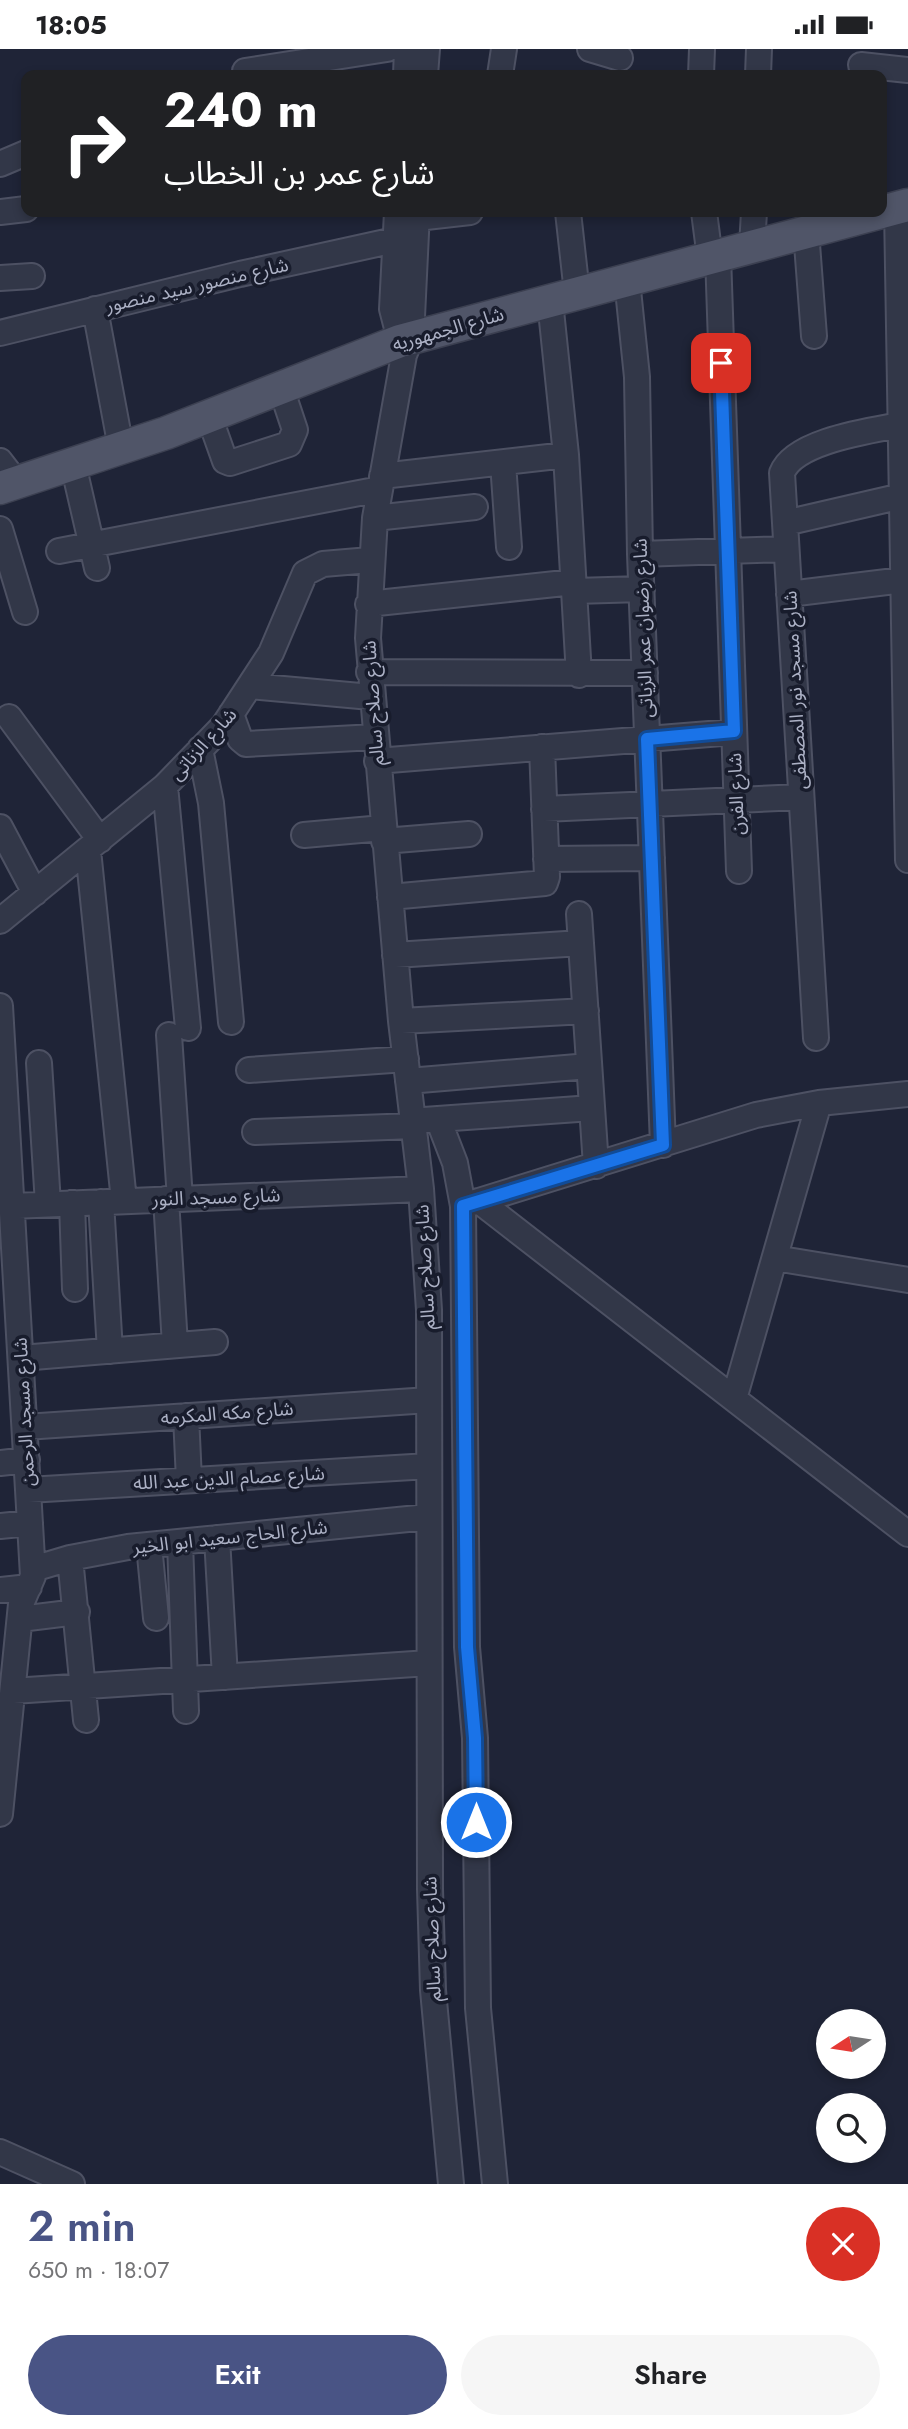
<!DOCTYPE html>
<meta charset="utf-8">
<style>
body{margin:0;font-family:Jost,"Noto Sans Arabic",sans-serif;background:#f6f6f6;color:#202124;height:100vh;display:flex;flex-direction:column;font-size:26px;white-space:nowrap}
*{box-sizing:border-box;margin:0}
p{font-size:23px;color:#757577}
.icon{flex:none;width:38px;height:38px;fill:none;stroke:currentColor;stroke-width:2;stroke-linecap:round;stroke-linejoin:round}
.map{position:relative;height:2135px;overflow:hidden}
.drawer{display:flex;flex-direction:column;background:#fff;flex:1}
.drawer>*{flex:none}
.top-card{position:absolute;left:21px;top:21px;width:866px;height:147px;border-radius:14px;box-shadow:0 4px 10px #0003;background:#202124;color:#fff;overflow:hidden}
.needle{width:46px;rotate:258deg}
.fabs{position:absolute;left:816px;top:1960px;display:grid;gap:14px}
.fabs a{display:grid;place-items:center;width:70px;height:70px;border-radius:50%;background:#fff;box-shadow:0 4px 10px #0003;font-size:35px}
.pin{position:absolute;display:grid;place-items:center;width:60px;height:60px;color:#fff;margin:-30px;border-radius:14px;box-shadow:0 4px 10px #0006}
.me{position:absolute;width:77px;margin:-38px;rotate:0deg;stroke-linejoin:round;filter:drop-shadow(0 0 5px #0008)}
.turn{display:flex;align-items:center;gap:24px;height:147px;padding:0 28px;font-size:32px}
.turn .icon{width:91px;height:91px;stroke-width:2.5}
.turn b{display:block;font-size:49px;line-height:60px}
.round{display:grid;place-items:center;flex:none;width:74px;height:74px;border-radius:37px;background:#f6f6f6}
.summary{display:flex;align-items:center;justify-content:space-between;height:119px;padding:0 28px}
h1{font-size:42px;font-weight:600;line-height:52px;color:#495485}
.cta{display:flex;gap:14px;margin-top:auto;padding:14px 28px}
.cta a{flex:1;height:80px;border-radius:42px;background:#495485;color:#fff;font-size:28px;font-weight:600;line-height:80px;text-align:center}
.cta a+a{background:#f6f6f6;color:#202124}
.status{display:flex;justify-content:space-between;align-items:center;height:49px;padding:0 35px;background:#fff;direction:ltr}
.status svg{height:19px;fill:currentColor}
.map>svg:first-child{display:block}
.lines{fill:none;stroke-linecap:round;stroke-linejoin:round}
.minor-casing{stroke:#4d5163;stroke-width:28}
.major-casing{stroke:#3c4051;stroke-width:35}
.minor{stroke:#323748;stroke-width:24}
.major{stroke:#505568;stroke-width:32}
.route-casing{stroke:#114b97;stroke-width:18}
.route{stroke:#1a73e8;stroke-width:12}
.labels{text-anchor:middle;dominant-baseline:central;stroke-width:7;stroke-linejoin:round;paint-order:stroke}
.street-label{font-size:19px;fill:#acb1c5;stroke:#181c2c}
</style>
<div class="status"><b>18:05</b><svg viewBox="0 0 49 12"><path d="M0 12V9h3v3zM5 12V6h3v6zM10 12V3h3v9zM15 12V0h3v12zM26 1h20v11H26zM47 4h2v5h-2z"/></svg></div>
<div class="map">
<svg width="908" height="2135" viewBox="0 0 908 2135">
<rect width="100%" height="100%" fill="#1f2437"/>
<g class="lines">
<defs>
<path id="minor" d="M590 0 620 9
M861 16 908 21
M245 22 387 0
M406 26 407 0
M425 26 427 0
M500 26 504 0
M701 26 702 0
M758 26 759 0
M0 115 26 104
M897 159 908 811
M0 163 26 160
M397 163 392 260 404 306
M417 163 411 289 404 306 375 469 368 589 401 972 421 1140 429 1261 430 1840 433 1941 451 2135
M568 163 577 244
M704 163 710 209
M417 169 470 163
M806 182 814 287
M752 197 754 163
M718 206 739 822
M0 229 32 227
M627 231 637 328 640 505 663 1096
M550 252 566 406 579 626
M95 260 121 399
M0 284 240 225 395 191
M209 367 225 412 230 414 289 395 295 381 281 339
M0 412 17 434
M503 414 509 498
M73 415 97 519
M382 427 566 406
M375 469 475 458
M785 474 902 447
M0 480 25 563
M59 502 380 440
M640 505 786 500
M575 542 642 540
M789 545 903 531
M368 555 574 533
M369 623 645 624
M250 637 371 648
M231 665 240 690 246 695 375 688
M9 668 100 791
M200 700 211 754 231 973
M377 712 734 683
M165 737 188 979
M544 760 801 748
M0 778 35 844
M304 786 383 779
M384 792 469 785
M88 801 124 1152
M546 810 652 809
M390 848 545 834 547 828 542 698
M579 865 596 1117
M0 872 165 737 224 676 271 604 305 524 323 515 370 511
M395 906 581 894
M0 957 33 1527 21 1555 0 1765
M401 972 586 962
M169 986 180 1150
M816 989 782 424C794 392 869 382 900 376
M39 1014 48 1155
M249 1021 406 1010
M408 1032 589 1017
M438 1070 455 1114 463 1157 467 1598 475 1689 478 1959 495 2135
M424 1071 592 1059
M255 1083 414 1077
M166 1150 175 1296
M479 1152 908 1485
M101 1153 110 1302
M72 1154 75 1240
M469 1155 756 1066 819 1054 908 1045
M12 1157 421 1140
M775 1209 908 1231
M21 1309 215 1293
M734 1350 819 1054
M186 1367 189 1431
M25 1378 429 1351
M0 1414 27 1411
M28 1441 429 1417
M0 1477 30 1474
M217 1489 225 1628
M180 1493 186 1662
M149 1496 156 1569
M70 1509 86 1671
M33 1520 70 1509 128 1498 428 1468
M0 1541 29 1538
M20 1570 77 1563
M13 1642 429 1614
M0 2103 72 2135"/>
<path id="major" d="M0 439 166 384 400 292 908 156"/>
</defs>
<!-- minor casing -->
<use href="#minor" class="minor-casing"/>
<!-- major casing -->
<use href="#major" class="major-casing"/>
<!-- minor -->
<use href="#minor" class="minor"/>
<!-- major -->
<use href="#major" class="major"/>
</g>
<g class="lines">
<defs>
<path id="route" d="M476 1773 475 1689 467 1598 463 1157 663 1096 647 690 734 682 721 314"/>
</defs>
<!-- route casing -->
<use href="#route" class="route-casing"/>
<!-- route -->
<use href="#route" class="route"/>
</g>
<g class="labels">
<!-- street labels -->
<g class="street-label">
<text transform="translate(197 236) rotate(-13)">شارع منصور سيد منصور</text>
<text transform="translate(448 280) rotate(-16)">شارع الجمهوريه</text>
<text transform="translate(643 579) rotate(-92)">شارع رضوان عمر الزياتى</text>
<text transform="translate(795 641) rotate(-93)">شارع مسجد نور المصطفى</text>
<text transform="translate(373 654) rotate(-94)">شارع صلاح سالم</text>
<text transform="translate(203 695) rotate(-48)">شارع الزناتى</text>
<text transform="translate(736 745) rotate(-92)">شارع الفرن</text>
<text transform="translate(216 1148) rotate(-2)">شارع مسجد النور</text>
<text transform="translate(425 1218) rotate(-93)">شارع صلاح سالم</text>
<text transform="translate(24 1363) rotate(-93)">شارع مسجد الرحمن</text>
<text transform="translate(227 1364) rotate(-4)">شارع مكه المكرمه</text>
<text transform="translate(229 1429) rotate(-3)">شارع عصام الدين عبد الله</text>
<text transform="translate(230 1488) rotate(-6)">شارع الحاج سعيد ابو الخير</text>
<text transform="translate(432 1890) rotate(-92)">شارع صلاح سالم</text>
</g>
</g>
</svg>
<div class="fabs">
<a><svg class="needle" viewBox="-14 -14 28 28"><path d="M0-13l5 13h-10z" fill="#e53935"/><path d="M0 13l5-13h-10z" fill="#757577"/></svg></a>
<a><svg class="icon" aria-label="search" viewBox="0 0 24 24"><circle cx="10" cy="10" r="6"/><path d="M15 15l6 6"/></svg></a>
</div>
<div class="pin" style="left:721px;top:314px;background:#d93025"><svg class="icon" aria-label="arrive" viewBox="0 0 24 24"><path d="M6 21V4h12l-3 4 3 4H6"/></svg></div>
<svg class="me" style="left:476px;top:1773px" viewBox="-20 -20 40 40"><circle r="17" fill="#1a73e8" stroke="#fff" stroke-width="3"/><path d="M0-11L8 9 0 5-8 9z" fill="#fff"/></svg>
<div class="top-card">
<div class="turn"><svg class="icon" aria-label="right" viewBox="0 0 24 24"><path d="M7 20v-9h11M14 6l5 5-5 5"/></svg><div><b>240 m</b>شارع عمر بن الخطاب</div></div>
</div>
</div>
<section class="drawer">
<div class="summary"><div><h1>2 min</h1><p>650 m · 18:07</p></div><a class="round" style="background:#d93025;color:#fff"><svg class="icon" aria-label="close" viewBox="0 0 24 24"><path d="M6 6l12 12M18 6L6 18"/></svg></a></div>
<div class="cta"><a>Exit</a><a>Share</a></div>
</section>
